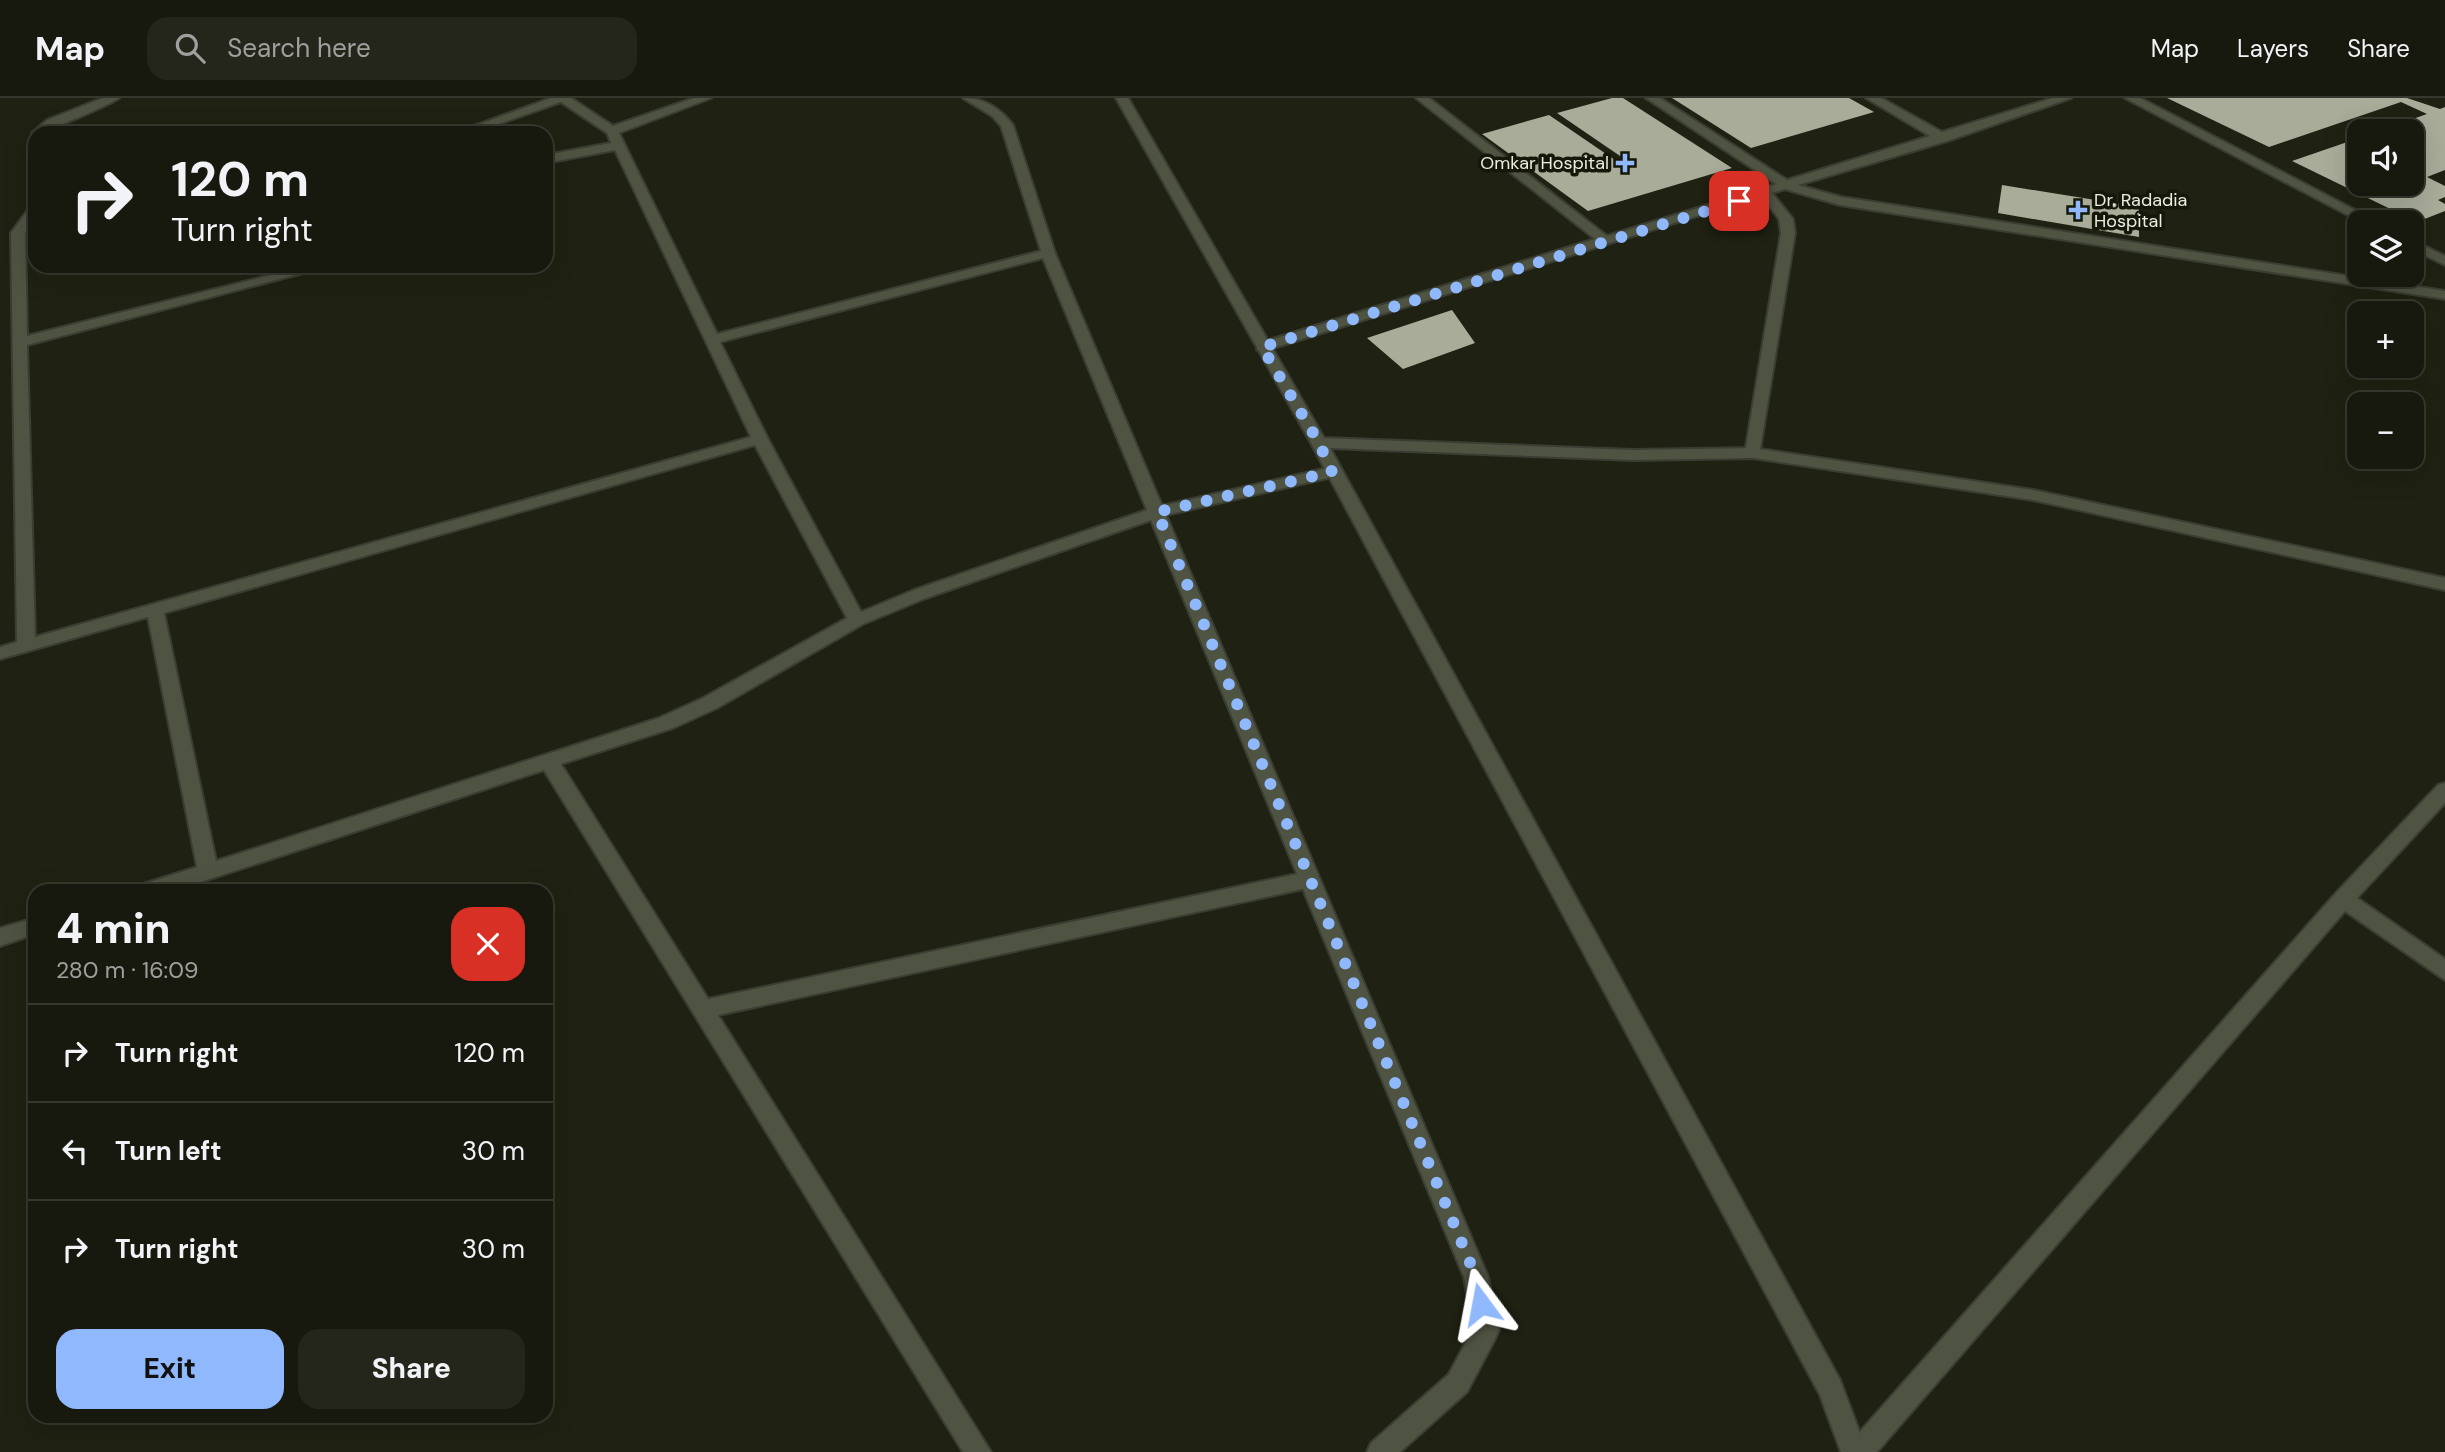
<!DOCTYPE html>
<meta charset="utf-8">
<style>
body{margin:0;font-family:"DM Sans",sans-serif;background:#24261c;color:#f1f3f6;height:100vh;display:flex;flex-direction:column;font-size:26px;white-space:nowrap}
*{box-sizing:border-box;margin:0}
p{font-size:23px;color:#9ea09e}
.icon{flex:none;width:38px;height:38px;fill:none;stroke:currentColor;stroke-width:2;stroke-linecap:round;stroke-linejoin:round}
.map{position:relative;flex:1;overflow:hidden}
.details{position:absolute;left:28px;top:786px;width:525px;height:539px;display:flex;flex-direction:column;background:#17190e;border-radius:21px;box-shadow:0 7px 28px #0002,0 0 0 2px #36382e}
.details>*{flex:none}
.banner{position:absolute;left:28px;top:28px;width:525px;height:147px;border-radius:21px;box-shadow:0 7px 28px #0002,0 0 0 2px #36382e;background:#17190e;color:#f1f3f6;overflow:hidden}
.tools{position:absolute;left:2347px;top:21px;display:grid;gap:14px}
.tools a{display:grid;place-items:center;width:77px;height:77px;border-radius:14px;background:#17190e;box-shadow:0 7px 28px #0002,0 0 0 2px #36382e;font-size:35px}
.pin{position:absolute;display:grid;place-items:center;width:60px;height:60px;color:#fff;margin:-30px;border-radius:14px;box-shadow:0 4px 10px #0006}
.me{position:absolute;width:77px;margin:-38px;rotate:347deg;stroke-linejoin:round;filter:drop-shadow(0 0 5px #0008)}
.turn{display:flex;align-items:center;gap:24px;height:147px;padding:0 28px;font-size:32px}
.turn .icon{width:91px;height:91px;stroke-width:2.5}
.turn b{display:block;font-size:49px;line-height:60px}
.round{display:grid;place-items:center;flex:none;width:74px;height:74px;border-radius:21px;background:#24261c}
.overview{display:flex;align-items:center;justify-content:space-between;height:119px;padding:0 28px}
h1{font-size:42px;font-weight:800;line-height:52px}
.button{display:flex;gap:14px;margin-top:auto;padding:14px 28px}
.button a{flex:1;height:80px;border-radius:21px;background:#90b8fd;color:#111;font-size:28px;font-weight:800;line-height:80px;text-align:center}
.button a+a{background:#24261c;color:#f1f3f6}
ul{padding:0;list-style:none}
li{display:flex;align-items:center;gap:21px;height:98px;padding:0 28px;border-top:2px solid #36382e}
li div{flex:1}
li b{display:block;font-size:26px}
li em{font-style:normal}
header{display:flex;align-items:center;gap:42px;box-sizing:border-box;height:98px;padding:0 35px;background:#17190e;border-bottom:2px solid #36382e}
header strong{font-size:33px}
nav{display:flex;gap:38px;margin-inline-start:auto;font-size:24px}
.search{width:490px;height:63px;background:#24261c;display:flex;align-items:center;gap:18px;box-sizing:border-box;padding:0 24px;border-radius:21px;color:#9ea09e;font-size:26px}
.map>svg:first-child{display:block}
.building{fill:#a8ac99}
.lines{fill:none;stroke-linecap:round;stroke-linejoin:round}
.minor-casing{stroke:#3a3d32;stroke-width:4}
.tertiary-casing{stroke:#3a3d32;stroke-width:4}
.minor{fill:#4f5342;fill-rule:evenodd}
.tertiary{fill:#4f5342;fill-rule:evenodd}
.route{stroke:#90b8fd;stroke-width:12;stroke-dasharray:0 21.6}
.poi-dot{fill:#90b8fd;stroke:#151809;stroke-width:2.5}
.labels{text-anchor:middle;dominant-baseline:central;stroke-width:7;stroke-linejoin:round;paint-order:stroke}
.far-poi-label{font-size:18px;fill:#eaede2;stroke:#151809;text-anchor:end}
</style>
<header>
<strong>Map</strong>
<div class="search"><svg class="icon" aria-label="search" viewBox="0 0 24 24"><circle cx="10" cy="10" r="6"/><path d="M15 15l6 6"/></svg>Search here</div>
<nav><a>Map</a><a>Layers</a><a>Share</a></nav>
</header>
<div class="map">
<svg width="2445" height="1354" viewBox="0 0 2445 1354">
<rect width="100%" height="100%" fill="#1f2112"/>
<!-- building -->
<path class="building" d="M1612 0H1623L1732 70 1588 113 1482 36 1549 17 1615 62 1623 60 1557 15Z
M1672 0H1849L1874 14 1751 50Z
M2167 0H2407L2440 11 2445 9V72L2427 79 2445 88V99L2438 102 2445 106V113L2417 124 2292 63 2359 40V86H2412V33H2378L2427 16 2401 4 2269 49Z
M2002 87 2139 109V139L1998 115Z
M1452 212 1475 245 1403 271 1367 240Z"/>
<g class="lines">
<defs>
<path id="minor" d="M103 0H119C110 7 44 35 35 35V38L32 35 47 22Z
M551 0H571L613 28 694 0H711L619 35 717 236 1041 153 1001 28 992 18 963 0C984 0 1000 10 1013 27L1055 155 1162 408 1332 369 1340 374 1332 379 1166 417 1488 1179 1499 1232 1495 1241 1467 1294 1400 1354H1367L1371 1345 1449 1276 1473 1231 1464 1179 1303 791 718 917 991 1354H963L544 672 173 793H137L140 787 197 769 148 519 0 561V549L17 544 11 135 30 109 35 108V121L25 135 27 238 307 168H330L27 247 35 539 751 339 615 52 546 65V57L611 45 607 35 561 4 473 35H455ZM1043 160 1147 412 914 492 861 514 768 341 720 244ZM755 347 847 520 703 600 659 620 216 763 164 515ZM1151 422 1297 776 708 901 561 666 673 630 717 610 863 526 926 500Z
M1416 0H1429L1607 138 1776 86 1646 0H1660L1787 82 1930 38 1866 0H1881L1942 34 2053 0H2071L1947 43 1798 87 1841 99 2445 193V201L1840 107 1785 91 1772 95 1793 121 1795 135 1759 358H1747L1745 355 1781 135 1779 121 1761 98 1267 252H1257V246L1595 141Z
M2125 0H2140L2378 124H2361Z
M2412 142 2445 158V167L2412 151Z
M2445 685V705L2357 800 2445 861V882L2345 813 1877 1354H1846L1850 1345 2336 795 2438 687Z
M35 820V836L0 848V830Z"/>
<path id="tertiary" d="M1116 0H1128L1324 340 1633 352 1753 350 2033 392 2445 480V492L2033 402 1753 360 1633 362 1330 350 1840 1282 1867 1354H1841L1820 1297 1311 345Z"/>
</defs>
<!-- minor casing -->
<use href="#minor" class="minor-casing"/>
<!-- tertiary casing -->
<use href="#tertiary" class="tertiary-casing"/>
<!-- minor -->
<use href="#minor" class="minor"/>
<!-- tertiary -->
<use href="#tertiary" class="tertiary"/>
</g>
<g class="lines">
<!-- route -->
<path class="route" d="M1481 1206 1476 1179 1157 414 1332 374 1319 345 1262 249 1739 103"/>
</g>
<!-- markers -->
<g class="poi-dot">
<path d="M1621.5 54.5h7v7h7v7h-7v7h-7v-7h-7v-7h7z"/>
<path d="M2074.5 101.5h7v7h7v7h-7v7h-7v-7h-7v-7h7z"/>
</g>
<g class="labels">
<!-- far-poi labels -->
<g class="far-poi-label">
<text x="1609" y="65">Omkar Hospital</text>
<text x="2094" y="102" text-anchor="start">Dr. Radadia<tspan x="2094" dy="21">Hospital</tspan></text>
</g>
</g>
</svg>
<div class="tools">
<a><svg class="icon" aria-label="sound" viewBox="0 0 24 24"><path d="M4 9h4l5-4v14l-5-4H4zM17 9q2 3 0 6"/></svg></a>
<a><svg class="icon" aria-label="layers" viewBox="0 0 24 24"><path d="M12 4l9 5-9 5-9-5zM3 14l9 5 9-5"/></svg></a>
<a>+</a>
<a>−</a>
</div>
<div class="pin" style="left:1739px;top:103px;background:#d93025"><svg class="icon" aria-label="arrive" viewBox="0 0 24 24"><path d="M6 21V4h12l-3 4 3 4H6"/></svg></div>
<svg class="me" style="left:1481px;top:1206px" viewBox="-20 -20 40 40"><path d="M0-17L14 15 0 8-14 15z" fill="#90b8fd" stroke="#fff" stroke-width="4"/></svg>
<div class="banner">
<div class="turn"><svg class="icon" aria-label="right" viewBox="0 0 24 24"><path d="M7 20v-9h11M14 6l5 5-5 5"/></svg><div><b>120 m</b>Turn right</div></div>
</div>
<section class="details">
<div class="overview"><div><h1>4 min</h1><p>280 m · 16:09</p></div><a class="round" style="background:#d93025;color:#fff"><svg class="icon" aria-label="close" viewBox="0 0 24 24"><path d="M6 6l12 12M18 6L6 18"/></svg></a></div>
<ul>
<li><svg class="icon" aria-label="right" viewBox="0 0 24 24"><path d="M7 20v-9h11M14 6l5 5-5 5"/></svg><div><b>Turn right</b></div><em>120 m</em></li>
<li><svg class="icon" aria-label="left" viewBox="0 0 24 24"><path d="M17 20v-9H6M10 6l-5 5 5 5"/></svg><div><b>Turn left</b></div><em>30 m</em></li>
<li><svg class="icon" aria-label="right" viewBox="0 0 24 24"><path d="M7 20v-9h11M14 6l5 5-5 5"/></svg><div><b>Turn right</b></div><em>30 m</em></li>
</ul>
<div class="button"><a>Exit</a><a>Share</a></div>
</section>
</div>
